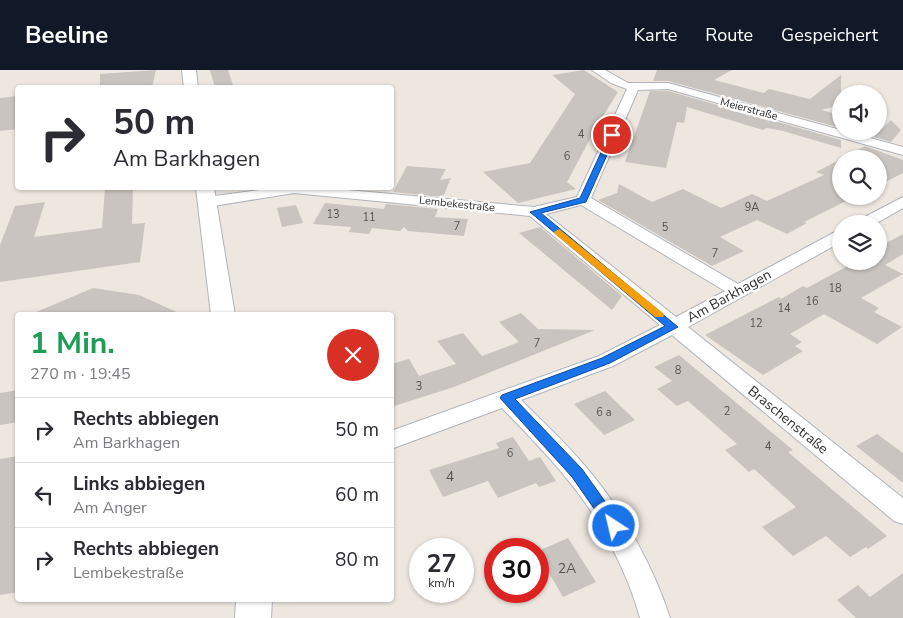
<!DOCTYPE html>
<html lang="de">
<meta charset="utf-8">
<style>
body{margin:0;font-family:"Nunito Sans",sans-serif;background:#f2f2f3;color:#2b2b33;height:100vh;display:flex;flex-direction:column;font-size:19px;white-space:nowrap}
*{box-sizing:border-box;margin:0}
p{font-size:16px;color:#7c7c81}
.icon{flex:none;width:28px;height:28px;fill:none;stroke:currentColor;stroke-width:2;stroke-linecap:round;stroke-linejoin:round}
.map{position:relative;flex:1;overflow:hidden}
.panel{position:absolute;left:15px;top:242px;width:379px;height:290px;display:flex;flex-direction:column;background:#fff;border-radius:5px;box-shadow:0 1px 4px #0004}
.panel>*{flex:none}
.hud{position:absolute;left:15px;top:15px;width:379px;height:105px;border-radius:5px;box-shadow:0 1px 4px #0004;background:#fff;color:#2b2b33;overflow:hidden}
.fabs{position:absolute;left:832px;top:15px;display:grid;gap:10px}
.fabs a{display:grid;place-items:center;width:55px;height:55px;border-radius:50%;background:#fff;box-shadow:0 1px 4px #0004;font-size:25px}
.speed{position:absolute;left:409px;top:468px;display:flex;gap:10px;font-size:25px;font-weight:700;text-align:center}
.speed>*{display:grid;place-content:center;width:65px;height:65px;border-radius:50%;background:#fff;box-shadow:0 1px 4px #0004;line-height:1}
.speed small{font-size:12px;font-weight:400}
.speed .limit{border:8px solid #d22;background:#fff;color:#111}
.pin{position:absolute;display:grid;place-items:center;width:42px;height:42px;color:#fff;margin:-21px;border:2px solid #fff;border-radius:50%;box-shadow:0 1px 5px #0007}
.me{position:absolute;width:55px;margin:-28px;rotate:325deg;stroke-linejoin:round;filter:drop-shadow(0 0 4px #0008)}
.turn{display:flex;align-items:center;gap:18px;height:105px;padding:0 15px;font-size:22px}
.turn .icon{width:65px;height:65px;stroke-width:2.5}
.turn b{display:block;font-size:35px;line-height:42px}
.round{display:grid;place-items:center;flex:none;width:52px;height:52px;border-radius:26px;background:#f2f2f3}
.headline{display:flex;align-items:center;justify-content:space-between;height:85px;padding:0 15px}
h1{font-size:30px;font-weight:700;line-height:38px;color:#1e9e55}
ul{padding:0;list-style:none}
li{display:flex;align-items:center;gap:15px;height:65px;padding:0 15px;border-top:1px solid #e1e1e2}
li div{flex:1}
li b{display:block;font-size:19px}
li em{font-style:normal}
header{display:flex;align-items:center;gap:30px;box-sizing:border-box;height:70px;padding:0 25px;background:#111827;color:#fff}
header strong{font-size:24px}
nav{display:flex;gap:28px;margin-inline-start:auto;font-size:18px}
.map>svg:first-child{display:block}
.building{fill:#c9c4bf}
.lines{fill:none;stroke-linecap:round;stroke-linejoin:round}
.minor-casing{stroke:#b0b3bc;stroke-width:2}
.tertiary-casing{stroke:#b0b3bc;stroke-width:2}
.minor{fill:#fff;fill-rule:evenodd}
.tertiary{fill:#fff;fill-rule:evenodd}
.route{fill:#1a73e8;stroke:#114b97}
.slow{fill:#f59e0b}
.labels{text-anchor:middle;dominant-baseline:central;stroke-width:5;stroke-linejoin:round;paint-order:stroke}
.far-street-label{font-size:11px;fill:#2d2d2d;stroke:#fff}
.number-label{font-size:11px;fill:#545352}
.street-label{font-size:14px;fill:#2d2d2d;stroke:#fff}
.near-number-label{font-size:14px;fill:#545352}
</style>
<header>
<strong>Beeline</strong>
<nav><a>Karte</a><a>Route</a><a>Gespeichert</a></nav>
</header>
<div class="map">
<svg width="903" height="548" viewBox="0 0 903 548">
<rect width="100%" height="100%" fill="#eee7e0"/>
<!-- building -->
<path class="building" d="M156 0 152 18H100V4Z
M210 0H228L234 18H215Z
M584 0 618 22 598 54 567 112 576 119 518 133 483 102 530 93 575 24 552 5Z
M657 0H732L714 10 764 23 769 19 810 29 841 5V35L821 40 841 45V58L668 11H653Z
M650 21H668L841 70V78L783 61 767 58 763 60 687 37 684 53 677 52 666 98 625 92Z
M18 26V59L0 61V28Z
M891 50 901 60 891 72 874 67Z
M865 76 903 90V103L879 115V89H842Z
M841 89V126H856L804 152 807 153 787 164 757 150 720 167 744 181 712 196 598 130 617 123 619 114 652 132 683 119 721 138 752 124 767 131 824 105 816 102Z
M407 96 446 99 440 110 451 108 443 127 393 122Z
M105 118H133L132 154 145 153 140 192 0 212V175L15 136 45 132 34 167 102 158Z
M325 133 384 139 386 134 438 139 435 147 468 149 464 166 408 161 404 157 400 161 372 158 369 164 349 162 351 157 313 154Z
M296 135 303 153 282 157 277 138Z
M540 157 622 226 612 240 519 163Z
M903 164V184L885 195 903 204 861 228 879 238 874 242 902 257 877 274 824 244 790 264 802 272 795 276 803 281 763 305 705 265 779 227 781 229 803 216 807 218 857 191H879V177Z
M93 218 139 225 183 245H29Z
M521 243 538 259 595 260 454 317 391 337V294L409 289 419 306 456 294 437 271 463 263 482 286 519 272 499 252Z
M679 285 793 380 788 382 887 466 868 479 866 477 850 487 826 466 793 486 762 457 796 437 754 399 749 402 725 380 737 374 688 331 677 336 657 319 672 311 654 297Z
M18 320V352L0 355V323Z
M605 321 635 350 604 365 574 334Z
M877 364 903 383V413L856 376Z
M513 367 529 391 540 387 556 411 539 417 536 413 498 428 488 411 443 427 429 400 499 378 496 373Z
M18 386V522L0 525V389Z
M568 468 596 512 563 527 538 484V481Z
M903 503V548H856L837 530 858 515 870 527Z"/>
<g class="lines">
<defs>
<path id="minor" d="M592 0H605L628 13H668L903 77V85L668 19 638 20 591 128 738 214 835 162 841 160V172L688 257 903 428V454L894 451 672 265 613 296 521 330C543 352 566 373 585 396 620 436 654 497 670 548H640C628 503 598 445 567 409 547 384 524 361 502 338L391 379V361L599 286 660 255 530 146 294 123 207 137 202 135 199 132 202 129 207 127 274 118H325L534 137 577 127 627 19 611 13ZM581 135 725 221 676 247 546 144Z
M903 127V138L875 154H855L857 151Z"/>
<path id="tertiary" d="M182 0H196L198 18H184Z
M196 118H214L235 245H211Z
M236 530H272L271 548H235Z"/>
</defs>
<!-- minor casing -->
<use href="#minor" class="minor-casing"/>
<!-- tertiary casing -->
<use href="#tertiary" class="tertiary-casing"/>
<!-- minor -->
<use href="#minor" class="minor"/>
<!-- tertiary -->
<use href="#tertiary" class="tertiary"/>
</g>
<!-- route -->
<path class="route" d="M612 63 616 65 586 132 541 143 678 257 610 293 515 329 582 399 619 451 621 456 619 460 614 462 609 460 572 407 500 328 502 325 602 288 665 256 530 142 580 128 609 65Z"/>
<!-- slow -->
<path class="slow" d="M559 159 663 243 664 245 663 247H655L555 164 554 162Z"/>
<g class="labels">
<!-- far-street labels -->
<g class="far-street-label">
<text transform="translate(749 39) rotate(15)">Meierstraße</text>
<text transform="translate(457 134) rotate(6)">Lembekestraße</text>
</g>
<!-- number labels -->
<g class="number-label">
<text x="581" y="64">4</text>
<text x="567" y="86">6</text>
<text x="752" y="137">9A</text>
<text x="333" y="144">13</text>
<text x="369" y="147">11</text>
<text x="457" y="156">7</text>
<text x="665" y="157">5</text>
<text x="715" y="183">7</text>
<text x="835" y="218">18</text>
<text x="812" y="231">16</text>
<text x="784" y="238">14</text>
<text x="756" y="253">12</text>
<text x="537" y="273">7</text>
<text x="678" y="300">8</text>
<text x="419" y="316">3</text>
<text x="727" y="341">2</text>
<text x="604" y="342">6 a</text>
<text x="768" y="376">4</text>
<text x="510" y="383">6</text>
</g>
<!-- street labels -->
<g class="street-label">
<text transform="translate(729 226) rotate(-29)">Am Barkhagen</text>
<text transform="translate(788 350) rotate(39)">Braschenstraße</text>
</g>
<!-- near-number labels -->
<g class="near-number-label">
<text x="450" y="406">4</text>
<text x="567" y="498">2A</text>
</g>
</g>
</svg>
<div class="fabs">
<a><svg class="icon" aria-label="sound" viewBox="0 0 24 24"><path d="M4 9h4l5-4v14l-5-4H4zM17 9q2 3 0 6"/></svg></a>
<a><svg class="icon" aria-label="search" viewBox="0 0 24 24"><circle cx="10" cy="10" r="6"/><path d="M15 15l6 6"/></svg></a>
<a><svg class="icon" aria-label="layers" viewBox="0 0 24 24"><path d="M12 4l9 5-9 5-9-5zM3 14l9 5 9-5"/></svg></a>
</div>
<div class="speed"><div>27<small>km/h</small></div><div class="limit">30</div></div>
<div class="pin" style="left:612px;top:65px;background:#d93025"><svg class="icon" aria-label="arrive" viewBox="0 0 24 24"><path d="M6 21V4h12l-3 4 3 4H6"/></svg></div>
<svg class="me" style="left:614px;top:456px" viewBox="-20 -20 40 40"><circle r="17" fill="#1a73e8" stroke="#fff" stroke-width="3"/><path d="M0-11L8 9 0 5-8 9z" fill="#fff"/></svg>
<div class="hud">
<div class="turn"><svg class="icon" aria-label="right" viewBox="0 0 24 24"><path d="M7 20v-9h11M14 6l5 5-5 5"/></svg><div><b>50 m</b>Am Barkhagen</div></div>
</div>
<section class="panel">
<div class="headline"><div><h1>1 Min.</h1><p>270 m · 19:45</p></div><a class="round" style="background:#d93025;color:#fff"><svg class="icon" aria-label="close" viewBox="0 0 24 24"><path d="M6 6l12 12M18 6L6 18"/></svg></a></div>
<ul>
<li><svg class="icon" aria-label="right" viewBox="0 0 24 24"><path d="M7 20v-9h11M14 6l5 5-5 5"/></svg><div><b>Rechts abbiegen</b><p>Am Barkhagen</p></div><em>50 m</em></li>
<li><svg class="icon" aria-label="left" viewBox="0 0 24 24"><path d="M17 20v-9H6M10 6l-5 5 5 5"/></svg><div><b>Links abbiegen</b><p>Am Anger</p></div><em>60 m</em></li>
<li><svg class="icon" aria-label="right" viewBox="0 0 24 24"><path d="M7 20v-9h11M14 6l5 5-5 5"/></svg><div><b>Rechts abbiegen</b><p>Lembekestraße</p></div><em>80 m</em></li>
</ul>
</section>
</div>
